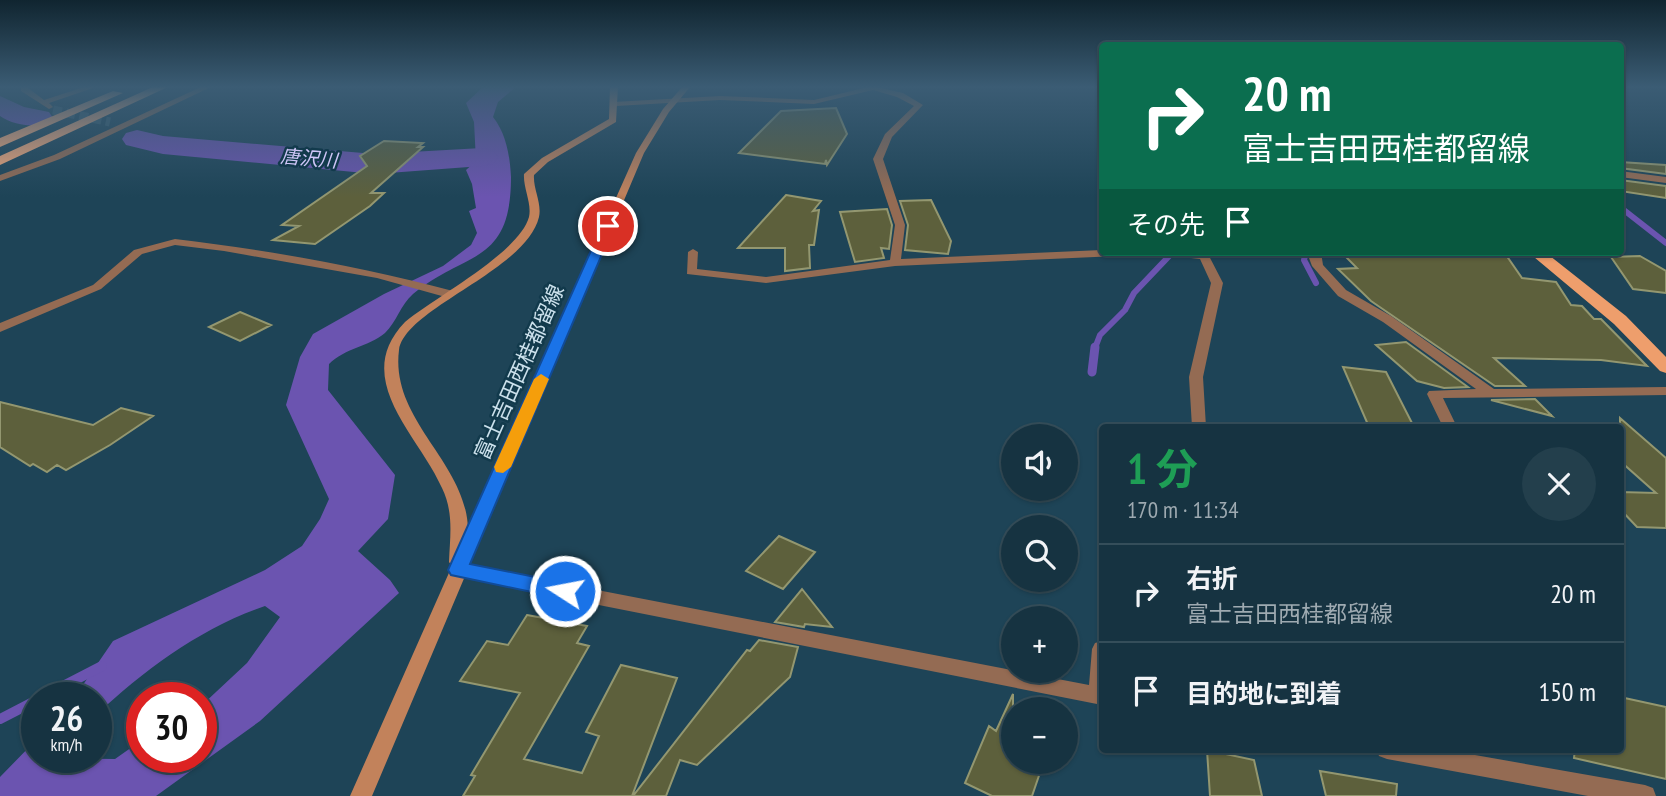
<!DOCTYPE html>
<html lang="ja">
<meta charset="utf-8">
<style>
body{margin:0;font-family:"PT Sans Narrow","Noto Sans JP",sans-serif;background:#233f4c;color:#f1f3f6;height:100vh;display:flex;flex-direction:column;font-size:26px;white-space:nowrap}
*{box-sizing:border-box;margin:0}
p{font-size:23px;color:#9eaab1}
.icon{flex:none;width:38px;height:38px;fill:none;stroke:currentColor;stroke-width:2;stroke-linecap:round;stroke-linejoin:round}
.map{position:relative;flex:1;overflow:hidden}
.sheet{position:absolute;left:1099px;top:424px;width:525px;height:329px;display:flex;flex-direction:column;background:#163341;border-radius:7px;box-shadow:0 2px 5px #0004,0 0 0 2px #354e5a}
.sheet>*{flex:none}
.banner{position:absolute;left:1099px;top:42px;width:525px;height:214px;border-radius:7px;box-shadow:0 2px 5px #0004,0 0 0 2px #354e5a;background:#0b6e4f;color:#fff;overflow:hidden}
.tools{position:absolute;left:1001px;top:424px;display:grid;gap:14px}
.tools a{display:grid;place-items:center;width:77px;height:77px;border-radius:50%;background:#163341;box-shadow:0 2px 5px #0004,0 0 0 2px #354e5a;font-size:35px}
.speed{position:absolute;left:21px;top:682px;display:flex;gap:14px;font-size:35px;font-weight:700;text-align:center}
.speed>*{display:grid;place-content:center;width:91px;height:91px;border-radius:50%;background:#163341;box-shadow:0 2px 5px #0004,0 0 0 2px #354e5a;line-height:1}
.speed small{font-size:18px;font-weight:400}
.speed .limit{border:10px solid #d22;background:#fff;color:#111}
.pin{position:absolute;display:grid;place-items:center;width:60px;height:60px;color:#fff;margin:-30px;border:4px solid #fff;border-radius:50%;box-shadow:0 2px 7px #0007}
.me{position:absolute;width:77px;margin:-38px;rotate:281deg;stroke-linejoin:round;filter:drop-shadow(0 0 5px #0008)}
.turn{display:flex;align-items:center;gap:24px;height:147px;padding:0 28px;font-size:32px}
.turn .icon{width:91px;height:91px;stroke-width:2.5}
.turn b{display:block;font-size:49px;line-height:60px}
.then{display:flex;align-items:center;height:66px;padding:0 28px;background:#0003;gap:14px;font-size:26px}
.round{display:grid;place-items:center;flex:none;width:74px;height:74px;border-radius:37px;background:#233f4c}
.headline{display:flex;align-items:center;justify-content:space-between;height:119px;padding:0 28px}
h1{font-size:42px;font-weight:700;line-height:52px;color:#1e9e55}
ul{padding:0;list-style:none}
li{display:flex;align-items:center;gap:21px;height:98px;padding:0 28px;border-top:2px solid #354e5a}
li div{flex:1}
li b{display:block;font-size:26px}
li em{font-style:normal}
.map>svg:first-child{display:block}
.water{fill:#6b54b0}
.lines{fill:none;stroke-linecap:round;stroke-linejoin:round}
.stream-far2{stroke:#6b54b0;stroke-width:6}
.stream-far1{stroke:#6b54b0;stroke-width:9}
.stream{stroke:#6b54b0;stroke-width:10}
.river{fill:#6b54b0;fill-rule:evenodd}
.building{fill:#5d603c;stroke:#939770;stroke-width:2}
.minor-tunnel{stroke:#385c6d;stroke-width:9;stroke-dasharray:9 4.5;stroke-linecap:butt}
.minor{fill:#946b53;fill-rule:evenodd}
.secondary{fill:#c2825b;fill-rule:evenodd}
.trunk{fill:#ee9e6c;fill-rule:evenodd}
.motorway{fill:#f8a979;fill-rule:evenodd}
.route{fill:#1a73e8;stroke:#114b97;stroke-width:2}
.slow{fill:#f59e0b}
.labels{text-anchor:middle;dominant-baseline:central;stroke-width:5;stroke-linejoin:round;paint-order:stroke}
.far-water-label{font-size:19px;font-style:italic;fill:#cdc5f6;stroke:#123a4c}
.street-label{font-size:21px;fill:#cce1ec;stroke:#123a4c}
</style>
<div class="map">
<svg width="1666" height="796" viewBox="0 0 1666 796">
<rect width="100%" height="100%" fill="#1e4457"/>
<!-- water -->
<path class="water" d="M484 86H517L498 102 493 117C506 133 510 156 511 177 511 265 467 250 413 294 401 304 396 323 385 333 368 347 345 348 329 364L328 390 395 475 388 519 358 551 390 580 399 593 260 721 156 796H0V777L37 739V758L115 759 142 740V758H201V706L247 663 280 617 265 606C202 627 144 670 96 715V698H74L113 641 265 570 302 546 320 519 329 499 286 405 300 357 313 334 384 294 443 266 471 245 477 233 469 211 476 208 472 184 466 170 476 161 474 122 466 103Z"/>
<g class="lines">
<!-- stream-far2 -->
<path class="stream-far2" d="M1620 207 1666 243
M1306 252 1304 260 1316 283
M1095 348 1100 335 1125 310 1134 293 1173 252"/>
<!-- stream-far1 -->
<path class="stream-far1" d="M1092 372 1095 347"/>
<!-- stream -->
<path class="stream" d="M40 698 102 666
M0 719 37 700"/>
<!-- river -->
<path class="river" d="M0 96 24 107 49 112 53 118 49 124C34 128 13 125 0 116Z
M137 130 163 136 375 154 482 148 493 150 498 157 493 164 482 166 375 174 163 154 126 145 122 139 126 133Z"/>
</g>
<!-- building -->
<path class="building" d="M836 108 847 134 827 165 826 160 825 164 739 153 781 111Z
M384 141 423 143 418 147H423L371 193H384L370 206 315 244 273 240 299 226 282 225 367 166 360 156Z
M1620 162 1666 165V174L1620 168Z
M1620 180 1666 186V198L1620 191Z
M786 195 821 201 813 211 819 210 814 245H809L810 268 785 271V248H738Z
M931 200 951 241 948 254 905 250 908 225 900 201Z
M887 209 892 225 889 249 881 248 884 258 855 262 840 212Z
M1366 252H1504L1522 278 1556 282 1571 305 1582 306 1594 319H1601L1647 366 1601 360 1494 358 1525 386H1495L1371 301 1338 269 1357 268 1344 255 1366 254Z
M1640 256 1666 271V293L1633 289 1611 257Z
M240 312 271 325 240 341 209 327Z
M1406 342 1468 387 1444 388 1417 381 1376 345Z
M1343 367 1386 372 1414 427H1369Z
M1535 399 1552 416 1491 400Z
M0 402 93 425 121 408 153 416 110 445 66 470 57 465 47 472 33 464 30 466 0 447Z
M1620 418 1666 458V528L1637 527 1620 509V492L1656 493 1620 461Z
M779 536 815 552 783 589 746 571Z
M802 589 832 627 805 624 804 627 775 622Z
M527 615 587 626 577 643 589 646 524 759 582 773 599 736 586 732 621 665 677 678 632 796H463L475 776 471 775 520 693 460 681 487 641 508 645Z
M759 640 798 647 790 677 697 765 680 760 666 796H633L747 650 750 651Z
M1013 694V761H1044L1032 796H992L965 783 989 726 996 731Z
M1620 697 1666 707V779L1574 758 1575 749H1620Z
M1207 750 1254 760 1262 796H1210Z
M1320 771 1397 784 1396 796H1326Z"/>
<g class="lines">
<!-- minor-tunnel -->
<path class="minor-tunnel" d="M53 110 110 122"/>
<!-- minor -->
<path class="minor" d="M21 86H29L28 88 44 100 87 86H99L49 103 53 107 49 109 21 91Z
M203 86H213L60 159 0 181V175L54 155Z
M872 86 903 93 923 105 892 137 883 159 905 225 901 259 1102 250 1145 252 1140 255 895 266 766 283 687 274 688 252 693 249 698 252 697 269 766 277 890 260 895 225 873 159 885 134 914 106 897 97 873 90 814 104 720 100 616 106 612 104 613 102 720 96 814 100Z
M1620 171 1666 177V183L1620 177Z
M175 239C269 250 362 267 453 291L455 294 449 298 377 278 224 251 175 245 142 254 101 289 0 332V323L93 285 134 250Z
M1159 252 1208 254 1223 283 1203 377 1206 427H1192L1189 377 1211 283 1200 259 1164 255Z
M1311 252H1321L1323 265 1346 290 1391 316 1494 389 1666 387V395L1443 398 1457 427H1443L1427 394 1429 391 1476 389 1383 322 1338 296 1312 266 1309 258Z
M458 563 1089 685 1092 649 1095 643 1102 641V705L458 577 452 575 449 570 452 565Z
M1376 749H1441L1645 785 1653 788 1656 796H1588L1387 759 1379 756Z"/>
<!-- secondary -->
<path class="secondary" d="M610 86H618L616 122 548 162 534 175C533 189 542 203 539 217 526 271 405 308 399 350 390 421 467 462 468 530L636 153 663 109 683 86H691L669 112 644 153 372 796H350L452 566 449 562C450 536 454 513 442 488 419 435 350 379 405 322 435 297 519 253 529 217 532 203 523 188 524 174L542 158 609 119Z"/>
<!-- trunk -->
<path class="trunk" d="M1528 252H1545L1626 316 1666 357V373L1660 371 1614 324Z"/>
<!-- motorway -->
<path class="motorway" d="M155 86H170L0 165V156Z
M113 91 123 93 0 147V138Z"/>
</g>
<!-- sky -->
<linearGradient id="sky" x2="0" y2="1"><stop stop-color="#102530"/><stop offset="0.44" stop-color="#3b5c74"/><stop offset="1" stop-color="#3b5c74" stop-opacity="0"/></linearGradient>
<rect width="1666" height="197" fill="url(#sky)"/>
<!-- route -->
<path class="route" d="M608 223 614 226 470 564 565 583 572 585 575 591 572 596 565 599 451 575 448 570 602 226Z"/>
<!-- slow -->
<path class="slow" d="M541 374 549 379 511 467 503 473 496 472 494 467 534 379Z"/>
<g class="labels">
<!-- far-water labels -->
<g class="far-water-label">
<text transform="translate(309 158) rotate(5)">唐沢川</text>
</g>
<!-- street labels -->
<g class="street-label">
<text transform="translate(519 372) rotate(-66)">富士吉田西桂都留線</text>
</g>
</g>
</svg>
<div class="tools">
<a><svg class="icon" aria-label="sound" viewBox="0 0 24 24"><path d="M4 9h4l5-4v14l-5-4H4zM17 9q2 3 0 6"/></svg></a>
<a><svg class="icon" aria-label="search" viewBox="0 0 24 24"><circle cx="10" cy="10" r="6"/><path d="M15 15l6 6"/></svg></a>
<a>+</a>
<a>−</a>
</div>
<div class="speed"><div>26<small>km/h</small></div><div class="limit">30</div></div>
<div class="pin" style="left:608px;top:226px;background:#d93025"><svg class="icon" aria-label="arrive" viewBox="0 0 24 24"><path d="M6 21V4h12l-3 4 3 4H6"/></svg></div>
<svg class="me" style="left:565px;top:591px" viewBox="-20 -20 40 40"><circle r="17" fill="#1a73e8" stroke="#fff" stroke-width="3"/><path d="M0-11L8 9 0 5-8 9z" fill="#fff"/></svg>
<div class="banner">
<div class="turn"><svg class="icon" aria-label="right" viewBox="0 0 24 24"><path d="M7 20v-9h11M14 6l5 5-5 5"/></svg><div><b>20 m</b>富士吉田西桂都留線</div></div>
<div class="then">その先<svg class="icon" aria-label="arrive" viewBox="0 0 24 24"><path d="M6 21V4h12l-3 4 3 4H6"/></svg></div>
</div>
<section class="sheet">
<div class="headline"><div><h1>1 分</h1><p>170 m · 11:34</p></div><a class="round"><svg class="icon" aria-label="close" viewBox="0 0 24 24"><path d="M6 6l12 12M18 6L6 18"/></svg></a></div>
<ul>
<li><svg class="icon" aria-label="right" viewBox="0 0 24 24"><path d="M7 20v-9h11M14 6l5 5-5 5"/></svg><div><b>右折</b><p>富士吉田西桂都留線</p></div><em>20 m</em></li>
<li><svg class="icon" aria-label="arrive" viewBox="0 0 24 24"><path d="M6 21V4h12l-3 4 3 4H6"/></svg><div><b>目的地に到着</b></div><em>150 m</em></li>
</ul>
</section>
</div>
